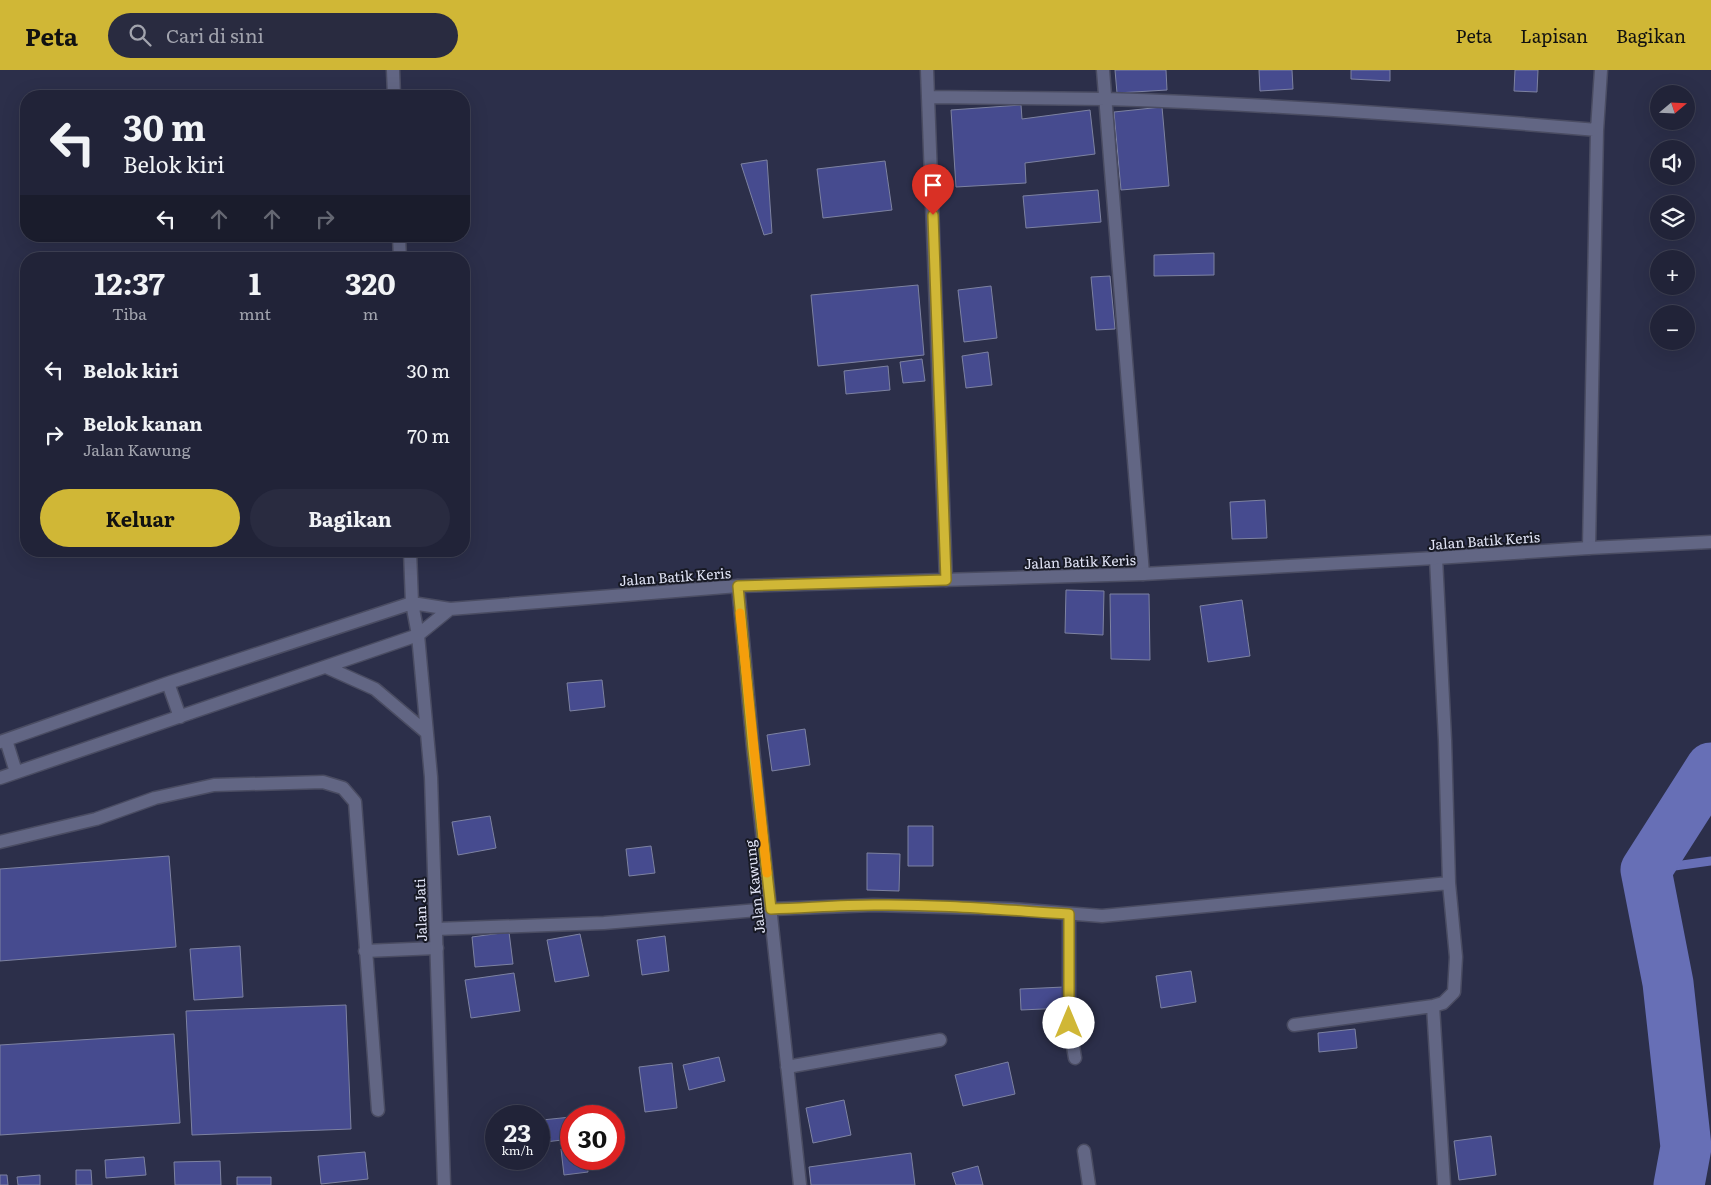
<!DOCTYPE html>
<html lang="id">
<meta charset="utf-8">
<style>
body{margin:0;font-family:Literata,serif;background:#292b40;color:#f1f3f6;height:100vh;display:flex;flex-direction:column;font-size:19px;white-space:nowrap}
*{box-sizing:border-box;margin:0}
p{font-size:16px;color:#a2a4ae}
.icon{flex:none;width:28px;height:28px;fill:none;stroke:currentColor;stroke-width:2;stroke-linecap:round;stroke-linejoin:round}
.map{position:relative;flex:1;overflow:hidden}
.side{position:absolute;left:20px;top:182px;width:450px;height:305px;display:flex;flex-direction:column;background:#212338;border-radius:20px;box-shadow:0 5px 20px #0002,0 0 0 1px #3e4053}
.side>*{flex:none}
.top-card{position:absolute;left:20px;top:20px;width:450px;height:152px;border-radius:20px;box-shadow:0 5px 20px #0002,0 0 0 1px #3e4053;background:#212338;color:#f1f3f6;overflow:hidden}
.needle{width:32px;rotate:71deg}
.tools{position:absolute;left:1650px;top:15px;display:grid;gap:10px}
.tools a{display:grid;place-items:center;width:45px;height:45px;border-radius:50%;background:#212338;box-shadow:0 5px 20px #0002,0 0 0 1px #3e4053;font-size:25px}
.speed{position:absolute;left:485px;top:1035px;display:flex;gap:10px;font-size:25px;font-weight:700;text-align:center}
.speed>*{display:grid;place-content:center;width:65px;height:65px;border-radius:50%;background:#212338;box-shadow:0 5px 20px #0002,0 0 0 1px #3e4053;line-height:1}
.speed small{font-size:12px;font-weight:400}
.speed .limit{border:8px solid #d22;background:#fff;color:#111}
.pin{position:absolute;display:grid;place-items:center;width:42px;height:42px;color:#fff;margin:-51px -21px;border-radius:50% 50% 50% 0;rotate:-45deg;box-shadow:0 0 5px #0007}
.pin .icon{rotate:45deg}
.me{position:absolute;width:55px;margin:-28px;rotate:0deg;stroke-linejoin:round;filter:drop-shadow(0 0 4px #0008)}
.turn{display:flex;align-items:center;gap:18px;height:105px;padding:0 20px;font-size:22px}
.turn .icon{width:65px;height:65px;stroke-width:2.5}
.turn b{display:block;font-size:35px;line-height:42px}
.lanes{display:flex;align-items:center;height:48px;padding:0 20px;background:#0003;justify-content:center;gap:25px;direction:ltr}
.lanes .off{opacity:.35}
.eta{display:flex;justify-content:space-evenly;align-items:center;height:85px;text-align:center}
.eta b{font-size:30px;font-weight:700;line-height:35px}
.action{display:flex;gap:10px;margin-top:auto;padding:10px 20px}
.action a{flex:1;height:58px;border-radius:30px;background:#d0b736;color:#111;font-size:20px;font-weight:700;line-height:58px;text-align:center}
.action a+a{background:#292b40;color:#f1f3f6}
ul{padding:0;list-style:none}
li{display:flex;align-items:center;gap:15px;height:65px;padding:0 20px}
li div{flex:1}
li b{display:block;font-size:19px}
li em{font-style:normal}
header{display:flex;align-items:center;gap:30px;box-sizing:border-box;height:70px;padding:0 25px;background:#d0b736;color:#111}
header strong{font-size:24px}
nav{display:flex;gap:28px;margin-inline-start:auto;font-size:18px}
.search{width:350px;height:45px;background:#292b40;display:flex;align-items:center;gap:12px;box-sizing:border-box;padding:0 18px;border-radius:28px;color:#a2a4ae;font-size:19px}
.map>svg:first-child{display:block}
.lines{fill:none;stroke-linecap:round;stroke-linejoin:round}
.stream{stroke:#676fb6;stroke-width:9}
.river{stroke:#676fb6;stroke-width:51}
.building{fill:#464b8f;stroke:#7d82a1}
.service-casing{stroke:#4a4c62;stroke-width:15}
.minor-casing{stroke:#4a4c62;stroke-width:15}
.tertiary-casing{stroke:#4a4c62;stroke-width:15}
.service{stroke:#626684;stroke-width:12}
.minor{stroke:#626684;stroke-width:12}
.tertiary{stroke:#626684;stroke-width:12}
.route-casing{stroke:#877723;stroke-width:12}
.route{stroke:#d0b736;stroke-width:9}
.slow{stroke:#f59e0b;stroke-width:9}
.labels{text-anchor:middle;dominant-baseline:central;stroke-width:4;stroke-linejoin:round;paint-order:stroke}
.street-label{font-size:14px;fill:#e0e3f5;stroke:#171924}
</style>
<header>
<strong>Peta</strong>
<div class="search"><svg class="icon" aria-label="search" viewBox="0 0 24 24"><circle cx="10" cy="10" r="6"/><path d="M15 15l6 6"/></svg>Cari di sini</div>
<nav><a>Peta</a><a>Lapisan</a><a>Bagikan</a></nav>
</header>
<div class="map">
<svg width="1711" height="1115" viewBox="0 0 1711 1115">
<rect width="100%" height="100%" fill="#2c2f4a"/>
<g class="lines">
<!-- stream -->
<path class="stream" d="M1646 800 1711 791"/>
<!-- river -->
<path class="river" d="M1679 1115 1686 1077 1668 913 1646 800 1711 698"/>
</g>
<!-- building -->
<path class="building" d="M1115 0H1166L1167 20 1117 23Z
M1259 0H1292L1293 19 1260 21Z
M1351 0H1390V11L1351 9Z
M1515 0H1538L1537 22 1514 21Z
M1021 35 1022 49 1090 40 1095 84 1025 93 1026 113 956 117 951 40Z
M1162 37 1169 116 1121 120 1114 42Z
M767 90 772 163 764 165 741 94Z
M885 91 892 140 823 148 817 99Z
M1098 120 1101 152 1026 158 1023 126Z
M1214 183V205L1154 206V185Z
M1110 206 1115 259 1096 260 1091 207Z
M918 215 924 285 818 296 811 225Z
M991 216 997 268 964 272 958 220Z
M988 282 992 315 966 318 962 286Z
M922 289 925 311 903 313 900 292Z
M888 296 890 320 846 324 844 301Z
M1265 430 1267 468 1232 469 1230 432Z
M1066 520 1104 521 1103 565 1065 563Z
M1110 524H1149L1150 590 1111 589Z
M1242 530 1250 586 1208 592 1200 536Z
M602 610 605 637 570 641 567 613Z
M805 659 810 695 772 701 767 665Z
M490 746 496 778 458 785 452 752Z
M908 756H933V796H908Z
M651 776 655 803 629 806 626 779Z
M867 783 900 784 899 821 867 820Z
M169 786 176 877 0 891V799Z
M509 862 513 894 475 897 472 867Z
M580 864 589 906 555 912 547 870Z
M665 866 669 901 642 905 637 870Z
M240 876 243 927 194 930 190 879Z
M1191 901 1196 932 1161 938 1156 906Z
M514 903 520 941 471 948 465 910Z
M1064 917 1065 938 1021 940 1020 919Z
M346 935 351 1059 192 1065 186 941Z
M1355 959 1357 978 1319 982 1318 963Z
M174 964 180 1053 0 1065V975Z
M719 987 725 1011 689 1020 683 995Z
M1008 992 1015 1024 963 1036 955 1005Z
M672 993 677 1038 645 1042 639 997Z
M844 1030 851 1065 813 1073 806 1038Z
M571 1047V1069L545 1072 542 1050Z
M1491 1066 1496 1105 1459 1110 1454 1071Z
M571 1078V1089H587L588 1102 564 1105 561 1079Z
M365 1082 368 1109 321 1114 318 1086Z
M911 1083 915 1115H811L809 1097Z
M144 1087 146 1105 106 1108 105 1090Z
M220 1091 221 1115H175L174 1092Z
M978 1096 983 1115H956L952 1103Z
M76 1100H91L92 1115H76Z
M0 1105H7L8 1115H0Z
M40 1105V1115H18L17 1107Z
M237 1107H271V1115H237Z"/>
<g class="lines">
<defs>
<path id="service" d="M0 772 96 749 155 728 214 715 323 712 343 718 355 732 378 1040
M365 881 437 878"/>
<path id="minor" d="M927 0 946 510
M1103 0 1143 504
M928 27C987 28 1047 28 1106 29 1270 34 1434 46 1597 60
M1589 478 1597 60 1601 0
M738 516 753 679 800 1115
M1069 844V953L1075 988
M436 859 604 853 771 839 874 835 1012 839 1102 846 1449 813
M1433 936 1444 1115
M1294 955 1433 936 1443 933 1454 922 1456 887 1449 813 1445 670 1436 488
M787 997 940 970
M1084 1081 1089 1115"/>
<path id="tertiary" d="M393 0 394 26
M399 166 400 189
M410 481 412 533 418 565 431 707 444 1115
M326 597 375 619 427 663
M168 613 180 647
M6 670 16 702
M0 672 168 613 412 533 450 539 738 516 1143 504 1436 488 1589 478 1711 472
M0 708 418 565 450 539"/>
</defs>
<!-- service casing -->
<use href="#service" class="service-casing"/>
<!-- minor casing -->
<use href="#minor" class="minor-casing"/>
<!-- tertiary casing -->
<use href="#tertiary" class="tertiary-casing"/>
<!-- service -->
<use href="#service" class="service"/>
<!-- minor -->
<use href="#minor" class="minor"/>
<!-- tertiary -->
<use href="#tertiary" class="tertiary"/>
</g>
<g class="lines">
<defs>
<path id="route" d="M933 145 946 510 738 516 753 679 771 839C806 838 840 835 874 835 939 834 1004 840 1069 844V953"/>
</defs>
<!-- route casing -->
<use href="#route" class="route-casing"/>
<!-- route -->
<use href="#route" class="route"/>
<!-- slow -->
<path class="slow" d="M740 543 767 803"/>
</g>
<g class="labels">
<!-- street labels -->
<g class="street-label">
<text transform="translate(1484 470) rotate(-4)">Jalan Batik Keris</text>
<text transform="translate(1080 491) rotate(-2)">Jalan Batik Keris</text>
<text transform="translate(675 506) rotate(-4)">Jalan Batik Keris</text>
<text transform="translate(754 817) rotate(-96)">Jalan Kawung</text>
<text transform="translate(420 840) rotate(-92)">Jalan Jati</text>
</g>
</g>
</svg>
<div class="tools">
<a><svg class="needle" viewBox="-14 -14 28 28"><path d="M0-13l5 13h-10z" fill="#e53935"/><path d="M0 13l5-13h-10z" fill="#a2a4ae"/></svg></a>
<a><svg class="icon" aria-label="sound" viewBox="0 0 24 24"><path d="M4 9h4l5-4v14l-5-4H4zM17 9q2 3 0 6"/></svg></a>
<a><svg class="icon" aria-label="layers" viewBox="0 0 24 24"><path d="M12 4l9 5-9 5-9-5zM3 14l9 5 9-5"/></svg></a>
<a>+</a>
<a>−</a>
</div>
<div class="speed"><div>23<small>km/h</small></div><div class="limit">30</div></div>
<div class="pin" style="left:933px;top:145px;background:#d93025"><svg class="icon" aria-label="arrive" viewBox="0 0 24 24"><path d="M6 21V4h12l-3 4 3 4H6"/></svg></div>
<svg class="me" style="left:1069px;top:953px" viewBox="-20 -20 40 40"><circle r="19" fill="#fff"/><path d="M0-13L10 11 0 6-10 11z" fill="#d0b736"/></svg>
<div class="top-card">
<div class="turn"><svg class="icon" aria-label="left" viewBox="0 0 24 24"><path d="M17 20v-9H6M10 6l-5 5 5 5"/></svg><div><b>30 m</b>Belok kiri</div></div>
<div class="lanes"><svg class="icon" aria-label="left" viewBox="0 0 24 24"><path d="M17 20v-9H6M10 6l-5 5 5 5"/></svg><svg class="icon off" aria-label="ahead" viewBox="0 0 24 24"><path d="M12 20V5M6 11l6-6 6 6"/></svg><svg class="icon off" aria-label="ahead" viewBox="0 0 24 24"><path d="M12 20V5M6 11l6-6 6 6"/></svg><svg class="icon off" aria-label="right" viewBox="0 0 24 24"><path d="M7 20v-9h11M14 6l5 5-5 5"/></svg></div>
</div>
<section class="side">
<div class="eta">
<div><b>12:37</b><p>Tiba</p></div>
<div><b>1</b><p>mnt</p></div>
<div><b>320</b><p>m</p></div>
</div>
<ul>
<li><svg class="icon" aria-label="left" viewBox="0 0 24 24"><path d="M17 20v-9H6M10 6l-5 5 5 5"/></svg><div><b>Belok kiri</b></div><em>30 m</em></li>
<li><svg class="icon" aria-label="right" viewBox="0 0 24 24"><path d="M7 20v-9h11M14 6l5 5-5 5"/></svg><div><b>Belok kanan</b><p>Jalan Kawung</p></div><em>70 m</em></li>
</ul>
<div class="action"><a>Keluar</a><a>Bagikan</a></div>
</section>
</div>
